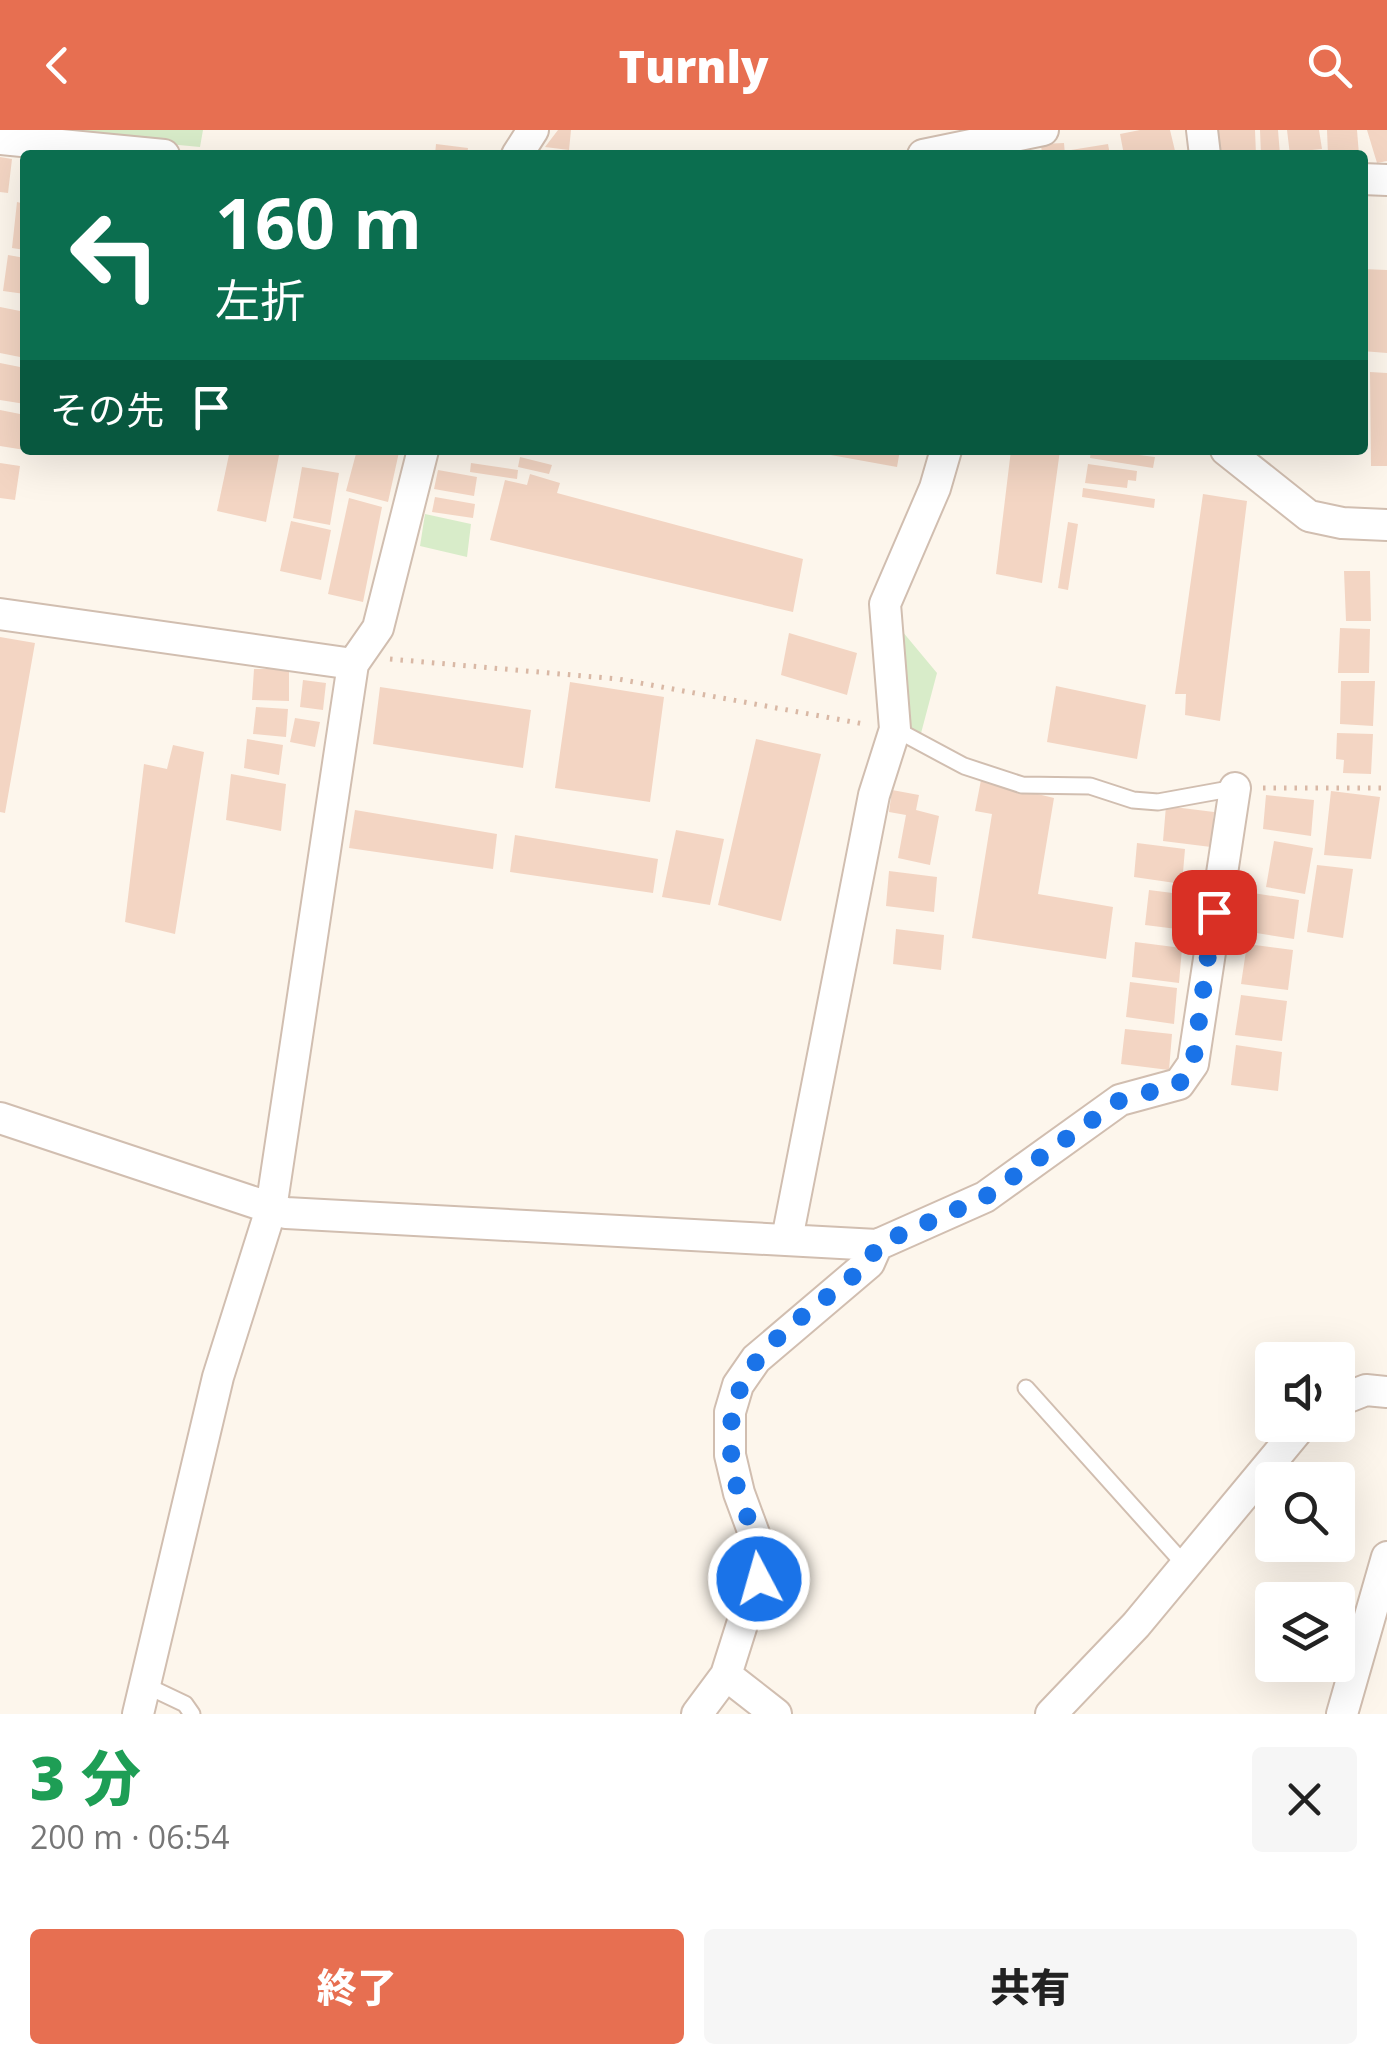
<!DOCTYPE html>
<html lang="ja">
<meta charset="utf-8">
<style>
body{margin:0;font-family:"Open Sans","Noto Sans JP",sans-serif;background:#f6f6f6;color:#222;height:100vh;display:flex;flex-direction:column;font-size:38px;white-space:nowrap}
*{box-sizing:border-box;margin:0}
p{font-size:32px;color:#767676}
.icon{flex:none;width:55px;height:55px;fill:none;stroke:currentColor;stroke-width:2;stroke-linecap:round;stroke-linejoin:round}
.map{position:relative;height:1584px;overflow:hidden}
.panel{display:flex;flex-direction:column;background:#fff;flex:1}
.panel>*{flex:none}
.hud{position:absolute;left:20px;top:20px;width:1348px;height:305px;border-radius:10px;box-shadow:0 10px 40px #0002;background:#0b6e4f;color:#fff;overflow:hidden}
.controls{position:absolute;left:1255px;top:1212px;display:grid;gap:20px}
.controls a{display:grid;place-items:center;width:100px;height:100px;border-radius:10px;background:#fff;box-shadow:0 10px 40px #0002;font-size:50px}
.pin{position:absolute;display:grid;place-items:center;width:85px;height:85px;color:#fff;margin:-42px;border-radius:20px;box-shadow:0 5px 15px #0006}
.me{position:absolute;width:110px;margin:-55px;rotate:354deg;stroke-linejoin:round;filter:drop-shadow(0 0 8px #0008)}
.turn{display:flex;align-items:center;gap:35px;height:210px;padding:0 30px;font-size:45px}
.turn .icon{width:130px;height:130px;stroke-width:2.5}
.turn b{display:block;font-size:70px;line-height:85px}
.then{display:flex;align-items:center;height:95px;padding:0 30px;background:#0003;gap:20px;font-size:38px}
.round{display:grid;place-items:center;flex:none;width:105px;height:105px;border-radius:10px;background:#f6f6f6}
.head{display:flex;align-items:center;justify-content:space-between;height:170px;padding:0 30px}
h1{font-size:60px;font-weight:800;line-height:75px;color:#1e9e55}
.button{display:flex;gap:20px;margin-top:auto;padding:20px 30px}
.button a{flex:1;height:115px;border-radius:10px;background:#e76f51;color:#fff;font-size:40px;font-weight:800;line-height:115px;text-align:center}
.button a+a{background:#f6f6f6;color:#222}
header{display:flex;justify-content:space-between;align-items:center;height:130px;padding:0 30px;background:#e76f51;color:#fff;font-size:45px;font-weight:800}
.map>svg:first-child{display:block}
.green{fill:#d8ecc9}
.building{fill:#f3d5c3}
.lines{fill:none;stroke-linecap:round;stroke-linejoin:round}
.service-casing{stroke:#d1beb0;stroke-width:19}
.minor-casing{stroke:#d1beb0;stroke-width:34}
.path{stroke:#d9b8a5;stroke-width:5;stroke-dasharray:2.5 8;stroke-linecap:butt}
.service{stroke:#fff;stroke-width:15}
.minor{stroke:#fff;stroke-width:30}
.route{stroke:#1a73e8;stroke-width:18;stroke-dasharray:0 32.4}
</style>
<header><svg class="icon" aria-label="back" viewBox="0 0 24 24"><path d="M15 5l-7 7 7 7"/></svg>Turnly<svg class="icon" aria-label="search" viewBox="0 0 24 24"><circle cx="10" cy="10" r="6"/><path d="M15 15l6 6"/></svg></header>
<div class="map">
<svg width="1387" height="1584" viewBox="0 0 1387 1584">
<rect width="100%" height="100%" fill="#fdf6ec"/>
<!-- green -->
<path class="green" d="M75 0H203L200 17 74 5Z
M425 384 471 394 467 427 420 416Z
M897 495 937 543 920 607 905 592Z"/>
<!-- building -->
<path class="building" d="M558 0H571L569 20 545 17Z
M1140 0H1170L1176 25H1124L1120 4Z
M1217 0H1255L1256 25H1219Z
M1260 0H1278L1280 25H1261Z
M1287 0H1319L1322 19 1312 20 1313 25H1290Z
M1327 0H1357L1359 25H1328Z
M1367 0H1387V31L1377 33Z
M1064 13 1065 25H1042L1041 14Z
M436 14 468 18 467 25H435Z
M1108 14 1110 25H1072L1071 20Z
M0 27 12 29 8 63 0 62Z
M17 72 25 74V120L12 118Z
M8 125 25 128V164L3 161Z
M1362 139 1387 140V223L1362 221Z
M0 177 25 182V228L0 223Z
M0 233 25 238V274L0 270Z
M1370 242 1387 243V336H1371Z
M0 280 25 285V320L0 316Z
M230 320H280L266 392 217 381Z
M357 320 399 322 388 372 346 361Z
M803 320H900L897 337Z
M1011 320H1060L1042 453 996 444Z
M1091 320H1131V324L1155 327 1153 338 1090 328Z
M520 327 552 335 549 344 518 337Z
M0 333 20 336 15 370 0 368Z
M471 333 518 340 517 349 470 342Z
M1088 334 1137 341 1136 351 1128 350 1127 358 1085 353Z
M302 337 339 343 330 395 293 388Z
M438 340 477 347 474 366 434 359Z
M530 344 560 353 557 363 803 429 793 482 490 410 505 350 527 355Z
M1083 358 1155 369 1154 378 1082 367Z
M1203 364 1247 371 1220 591 1185 585 1186 564H1175Z
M435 367 475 374 473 388 432 382Z
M349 368 382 377 363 472 328 464Z
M291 391 331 400 321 450 280 441Z
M1068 392 1078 394 1068 460 1058 458Z
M1344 441H1370L1371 491H1346Z
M1340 498 1370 499 1369 543H1338Z
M789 503 857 523 847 565 781 545Z
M0 507 35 513 5 683 0 682Z
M254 539H289V571L252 570Z
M303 550 326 553 323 580 300 577Z
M1341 551H1375L1373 596 1340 594Z
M570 552 664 567 650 672 555 658Z
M1056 556 1146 575 1137 629 1047 612Z
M380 557 531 580 523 638 373 614Z
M256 577 288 579 286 607 253 604Z
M295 588 320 592 315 617 290 612Z
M1337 603 1373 604 1371 644 1343 643 1344 630 1336 629Z
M247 609 283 615 279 645 244 638Z
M756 609 821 624 781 791 718 775Z
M173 615 204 622 175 804 125 792 144 634 167 639Z
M231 644 286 654 281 701 226 690Z
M981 650 1054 668 1038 764 1113 777 1106 829 972 808 992 684 975 681Z
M892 660 919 665 916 680 939 686 930 735 898 728 906 685 889 682Z
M1331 661 1380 667 1371 729 1324 725Z
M1266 665 1314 670 1311 706 1263 699Z
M1166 676 1214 682 1211 717 1163 711Z
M355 680 497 704 493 739 349 718Z
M676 700 724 709 710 775 662 767Z
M515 705 658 729 653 763 510 742Z
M1274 711 1313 718 1305 764 1266 757Z
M1137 713 1185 719 1182 754 1134 747Z
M1317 735 1353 739 1343 808 1307 802Z
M889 741 937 747 934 782 886 776Z
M1149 760 1196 766 1193 801 1145 795Z
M1253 763 1299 770 1294 809 1250 802Z
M896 799 944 805 941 840 893 834Z
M1135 812 1182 818 1179 853 1132 847Z
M1247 814 1293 820 1288 860 1241 854Z
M1130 852 1177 858 1174 894 1126 887Z
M1241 865 1287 871 1282 911 1235 905Z
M1125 899 1172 904 1169 940 1121 934Z
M1236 915 1282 922 1278 961 1231 955Z"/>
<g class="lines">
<defs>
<path id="service" d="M895 599 964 636 1022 655 1090 656 1133 670 1158 672 1235 658
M1026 1258 1185 1435
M145 1555 185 1574 192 1584"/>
<path id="minor" d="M1202 0 1205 25
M0 9 164 25
M517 25 533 0
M923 25 1043 0
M1362 49 1387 50
M1226 320 1309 386 1342 393 1387 395
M0 484 353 534
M0 988 286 1083 877 1115 985 1067 1120 970 1179 954 1193 934 1235 658
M787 1109 874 665 895 599 885 474 935 358 946 320
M1338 1271 1366 1260 1387 1262
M726 1545 763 1428 739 1363 730 1325V1282L738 1255 756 1229 869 1133 877 1115
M138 1584 218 1247 271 1079 353 534 378 498 423 320
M697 1584 726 1545 776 1584
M1051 1584 1136 1495 1302 1295
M1342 1584 1387 1427"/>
</defs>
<!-- service casing -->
<use href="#service" class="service-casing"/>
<!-- minor casing -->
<use href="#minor" class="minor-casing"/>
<!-- path -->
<path class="path" d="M390 529 618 549 864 594
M1263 658H1387"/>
<!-- service -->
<use href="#service" class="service"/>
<!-- minor -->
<use href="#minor" class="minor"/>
</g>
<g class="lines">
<!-- route -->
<path class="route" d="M759 1449C766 1415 747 1393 738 1361 705 1236 786 1204 869 1133L877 1115 985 1067 1120 970 1179 954 1193 934 1214 782"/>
</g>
</svg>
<div class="controls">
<a><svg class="icon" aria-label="sound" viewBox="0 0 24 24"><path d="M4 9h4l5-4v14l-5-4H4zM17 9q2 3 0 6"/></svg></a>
<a><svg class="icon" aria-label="search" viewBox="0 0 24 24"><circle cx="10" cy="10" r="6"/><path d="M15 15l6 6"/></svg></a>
<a><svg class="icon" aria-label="layers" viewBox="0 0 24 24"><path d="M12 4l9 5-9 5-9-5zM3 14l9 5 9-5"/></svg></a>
</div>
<div class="pin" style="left:1214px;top:782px;background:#d93025"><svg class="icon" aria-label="arrive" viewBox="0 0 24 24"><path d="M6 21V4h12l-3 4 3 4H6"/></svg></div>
<svg class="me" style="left:759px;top:1449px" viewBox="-20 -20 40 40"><circle r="17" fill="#1a73e8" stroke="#fff" stroke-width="3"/><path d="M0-11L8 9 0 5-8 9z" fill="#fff"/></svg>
<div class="hud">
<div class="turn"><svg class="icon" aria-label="left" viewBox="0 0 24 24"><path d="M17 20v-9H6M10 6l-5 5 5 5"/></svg><div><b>160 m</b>左折</div></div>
<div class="then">その先<svg class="icon" aria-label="arrive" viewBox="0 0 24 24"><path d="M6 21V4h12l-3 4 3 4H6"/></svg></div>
</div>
</div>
<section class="panel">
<div class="head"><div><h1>3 分</h1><p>200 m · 06:54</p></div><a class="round"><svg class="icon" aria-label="close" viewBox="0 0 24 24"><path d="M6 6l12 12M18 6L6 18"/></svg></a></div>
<div class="button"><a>終了</a><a>共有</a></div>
</section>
